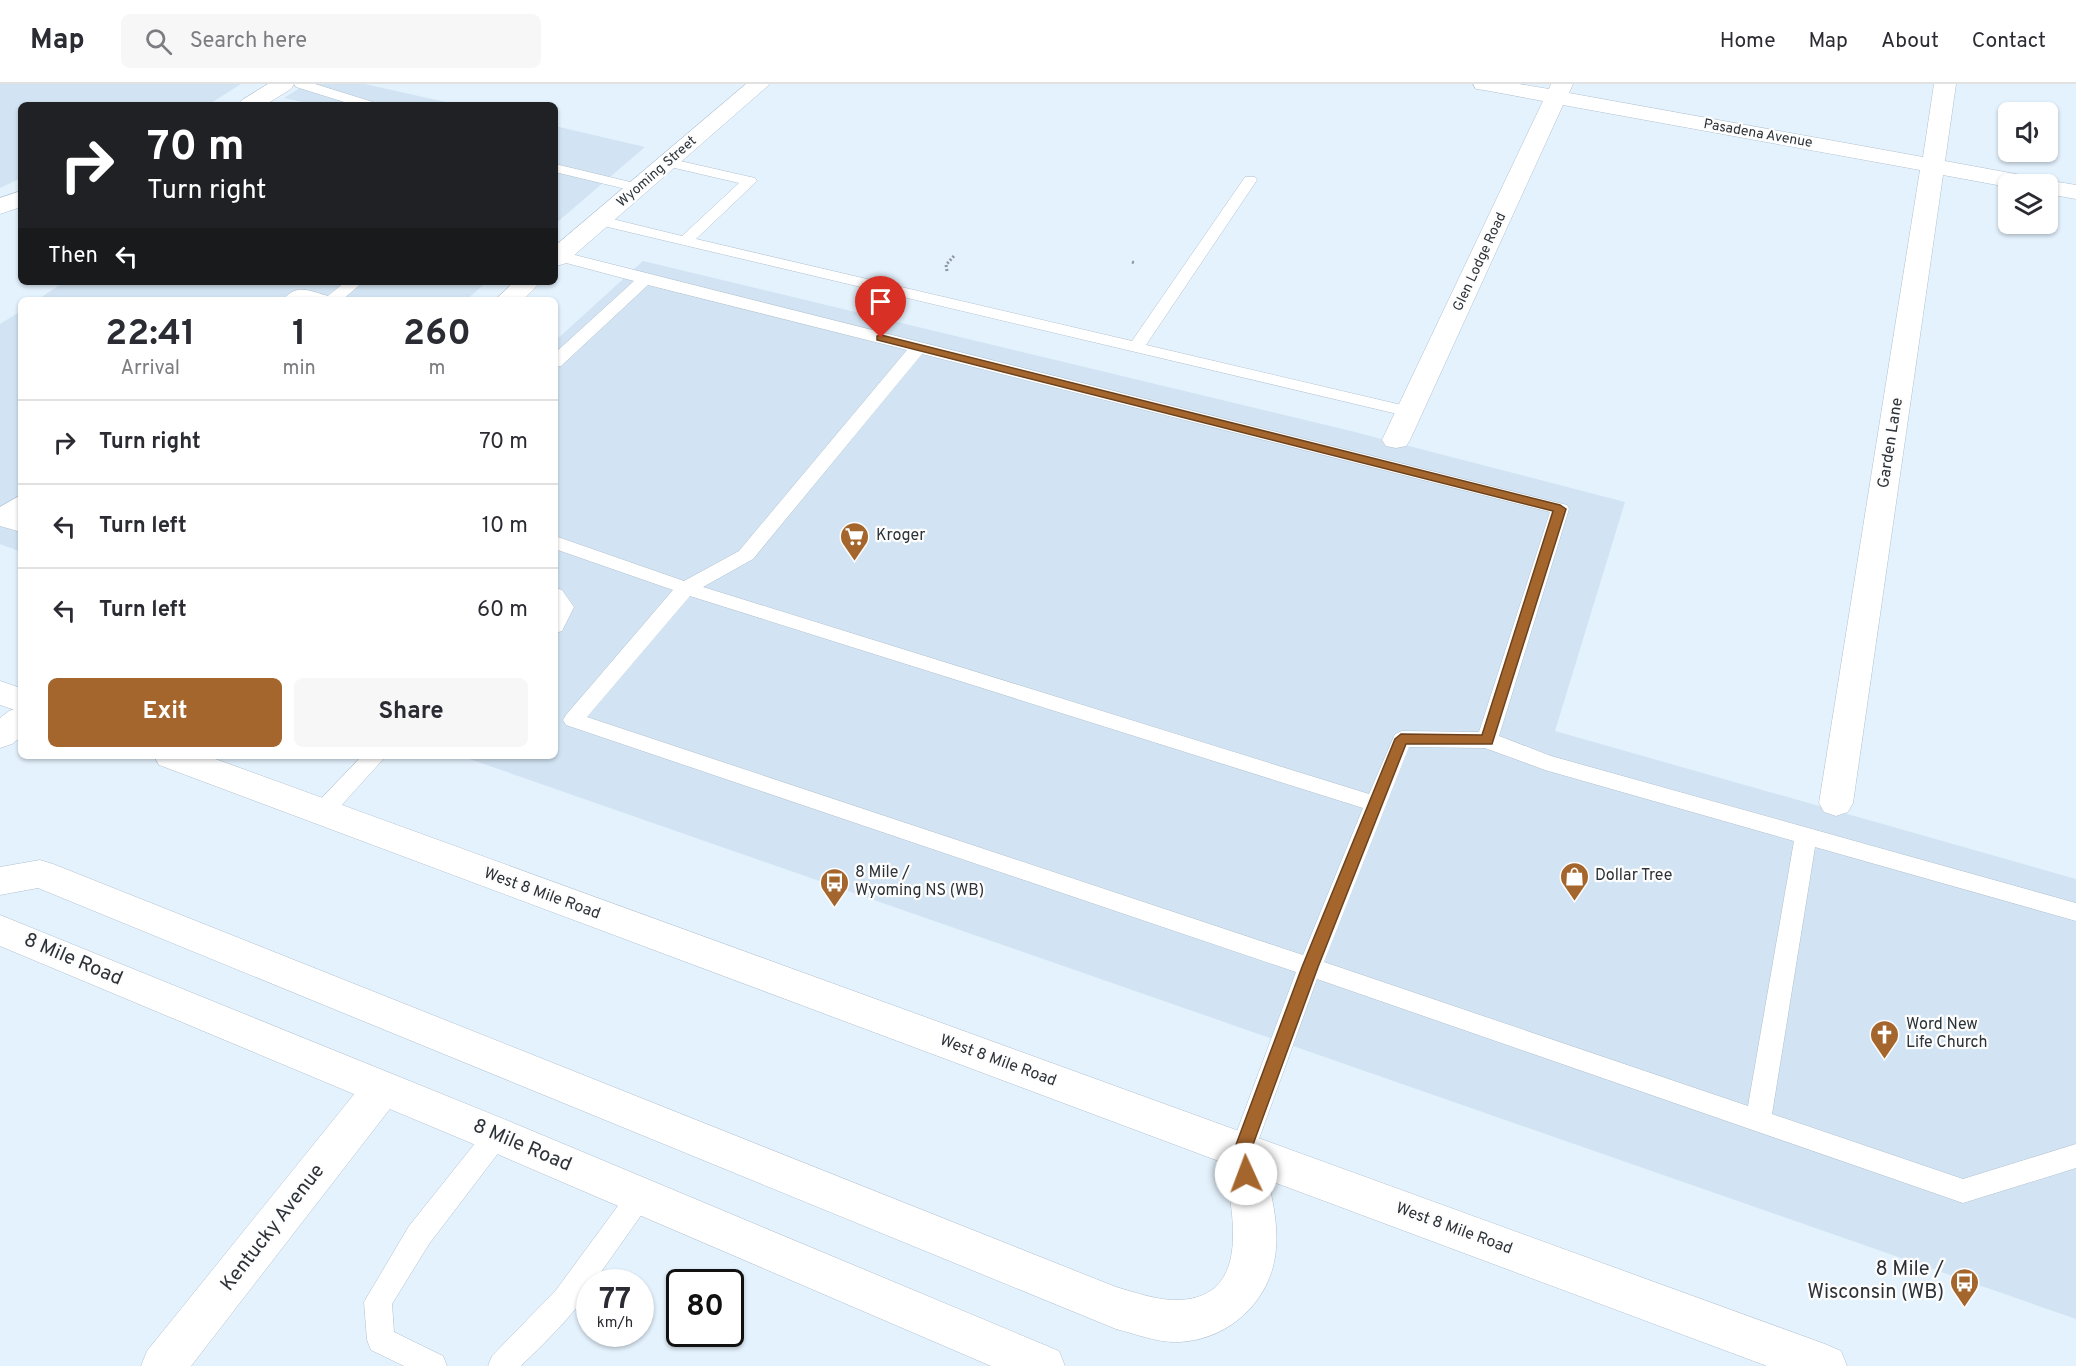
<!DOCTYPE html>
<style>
body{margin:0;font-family:Overpass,sans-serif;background:#f7f7f7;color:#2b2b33;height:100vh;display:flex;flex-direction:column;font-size:22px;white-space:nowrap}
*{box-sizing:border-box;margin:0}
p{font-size:20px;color:#7c7c81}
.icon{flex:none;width:33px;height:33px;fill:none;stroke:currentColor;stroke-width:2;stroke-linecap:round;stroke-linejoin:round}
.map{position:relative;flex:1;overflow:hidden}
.details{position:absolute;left:18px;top:213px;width:540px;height:462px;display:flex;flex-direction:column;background:#fff;border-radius:9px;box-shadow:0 2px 4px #0004}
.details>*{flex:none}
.top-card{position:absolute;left:18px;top:18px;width:540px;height:183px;border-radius:9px;box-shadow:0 2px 4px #0004;background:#202124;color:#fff;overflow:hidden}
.fabs{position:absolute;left:1998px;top:18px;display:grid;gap:12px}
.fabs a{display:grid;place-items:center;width:60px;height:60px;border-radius:9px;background:#fff;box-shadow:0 2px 4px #0004;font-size:30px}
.speed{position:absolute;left:576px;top:1185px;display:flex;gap:12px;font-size:30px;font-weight:700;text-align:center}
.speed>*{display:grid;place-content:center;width:78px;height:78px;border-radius:50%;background:#fff;box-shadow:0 2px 4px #0004;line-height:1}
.speed small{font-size:15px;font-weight:400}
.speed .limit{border:3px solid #111;border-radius:9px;background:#fff;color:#111}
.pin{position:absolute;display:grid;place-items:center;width:51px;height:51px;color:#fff;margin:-62px -26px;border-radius:50% 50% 50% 0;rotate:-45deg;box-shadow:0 0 6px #0007}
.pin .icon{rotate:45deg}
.me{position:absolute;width:66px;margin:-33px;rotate:358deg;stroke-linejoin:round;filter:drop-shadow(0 0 4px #0008)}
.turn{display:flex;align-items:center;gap:21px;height:126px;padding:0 30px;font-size:27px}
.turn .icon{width:78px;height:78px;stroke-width:2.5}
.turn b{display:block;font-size:42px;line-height:51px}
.then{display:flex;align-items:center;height:57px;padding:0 30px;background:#0003;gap:12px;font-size:22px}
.eta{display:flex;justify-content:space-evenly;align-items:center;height:102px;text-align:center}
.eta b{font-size:36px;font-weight:700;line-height:42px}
.primary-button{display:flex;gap:12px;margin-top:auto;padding:12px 30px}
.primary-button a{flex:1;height:69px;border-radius:9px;background:#a5662d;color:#fff;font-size:24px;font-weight:700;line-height:69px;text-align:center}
.primary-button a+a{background:#f7f7f7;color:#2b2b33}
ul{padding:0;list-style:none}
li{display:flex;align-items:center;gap:18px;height:84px;padding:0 30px;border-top:2px solid #e1e1e2}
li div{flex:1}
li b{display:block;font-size:22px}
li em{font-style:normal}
header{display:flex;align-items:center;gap:36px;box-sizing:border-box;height:84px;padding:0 30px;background:#fff;border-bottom:2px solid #e1e1e2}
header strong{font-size:28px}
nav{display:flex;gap:33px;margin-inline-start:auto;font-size:21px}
.search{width:420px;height:54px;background:#f7f7f7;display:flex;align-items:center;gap:15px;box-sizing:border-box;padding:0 21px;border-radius:9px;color:#7c7c81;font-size:22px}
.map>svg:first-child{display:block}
.built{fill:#d2e4f3}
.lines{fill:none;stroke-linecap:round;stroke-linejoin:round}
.lane-casing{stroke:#b1c1cf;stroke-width:1}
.street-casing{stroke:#b1c1cf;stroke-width:1}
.secondary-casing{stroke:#b1c1cf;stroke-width:1}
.highway-casing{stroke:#b1c1cf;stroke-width:1}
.path{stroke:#8b969e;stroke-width:3;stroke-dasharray:2 2;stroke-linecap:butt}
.lane{fill:#fff;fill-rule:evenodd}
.street{fill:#fff;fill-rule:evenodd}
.secondary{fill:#fff;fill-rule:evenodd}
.highway{fill:#fff;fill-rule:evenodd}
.route{fill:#a5662d;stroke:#6b421d;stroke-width:1.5}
.labels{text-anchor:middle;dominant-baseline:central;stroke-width:4.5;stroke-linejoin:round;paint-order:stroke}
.far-street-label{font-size:14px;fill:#2c3238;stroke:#fdfdfd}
.street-label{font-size:16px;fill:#2c3238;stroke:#fdfdfd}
.poi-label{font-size:16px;fill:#2c3238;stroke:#fdfdfd;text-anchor:start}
.near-street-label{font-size:20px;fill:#2c3238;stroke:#fdfdfd}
.near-poi-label{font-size:20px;fill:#2c3238;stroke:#fdfdfd;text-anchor:end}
</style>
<header>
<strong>Map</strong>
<div class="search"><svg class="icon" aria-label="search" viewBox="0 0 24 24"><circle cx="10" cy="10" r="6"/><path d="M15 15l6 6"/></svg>Search here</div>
<nav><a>Home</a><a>Map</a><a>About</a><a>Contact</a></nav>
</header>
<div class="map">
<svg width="2076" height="1282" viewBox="0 0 2076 1282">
<rect width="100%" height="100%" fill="#e4f2fd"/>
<!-- built -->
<path class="built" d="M0 0H241L208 21H21V94L0 104Z
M306 0H365L459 21H316L284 14Z
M555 42 645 63 555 140Z
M643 177 1347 346 1625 418 1555 647 2076 795V1235L461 672H555V257Z
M64 198H487L466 216H37Z
M21 227V468L0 460V240Z"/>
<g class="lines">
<defs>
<path id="lane" d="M294 0H315L373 18 375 21H354L296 3Z
M667 74 755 94 757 97 696 155 1132 257 1245 93H1255L1257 96 1146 261 1410 323 1416 324 1419 328 1416 332 1410 333 595 140 592 137 600 132 682 152 739 99 662 81 660 78 662 75Z
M555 80 643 101 645 104 638 108 555 88Z
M559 167 1567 421 1569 425 1499 652 1551 672 2076 819V837L1815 763 1772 1030 1963 1095 2076 1060V1084L1963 1119 1317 895 1252 1074 1243 1078 1234 1074 1230 1066 1296 888 566 641 563 636 566 631 673 506 555 465V452L684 497 739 467 907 266 648 201 561 282 555 283V269L634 197 555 176V168ZM922 270 1550 428 1479 648 1402 647 1395 650 1369 710 703 503 753 475ZM690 512 1363 724 1303 871 587 633ZM1409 663 1485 664 1545 686 1794 757 1748 1022 1324 878Z
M345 198H363L342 216H283C296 199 310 207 328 212Z
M21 411V426L0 438V423Z
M555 504 562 506 574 523 562 547 555 549Z
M362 672H386L330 734 322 736 314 734 311 728 314 722Z
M497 1040 506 1043 510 1051 506 1059 429 1160 392 1220 394 1248 443 1272 447 1282H404L371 1266 367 1256 364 1218 409 1142 488 1043Z
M640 1100 649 1104 653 1112 649 1120 594 1198H590C590 1217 536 1267 521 1282H488L492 1272 556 1206 631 1104Z"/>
<path id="street" d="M268 0H294L291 5 265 21H239L242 16Z
M1473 0H1519L1549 5 1551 0H1573L1569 9 1923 73 1934 0H1956L1945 77 2032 93C2046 97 2060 98 2076 101V115L2048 110V100H2008V103L1943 91 1853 719 1848 728 1836 732 1824 728 1819 719 1920 86 1563 21 1410 356 1406 362 1396 364 1386 362 1382 356 1543 17 1484 6 1476 5Z
M21 107V123L0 130V114Z
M0 423 21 429V448L0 442Z
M382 988 396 993 402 1005 396 1017 191 1282H141L147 1267 368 993Z"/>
<path id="secondary" d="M746 0H770L564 180 555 182V162Z
M514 198H541L523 216H495Z
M21 623V653L12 660 0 664V634L9 627Z"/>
<path id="highway" d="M0 597 21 604V628L0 621Z
M154 672H207L1825 1260 1841 1267 1847 1282H1767L1268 1096C1273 1118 1278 1141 1276 1164 1273 1215 1230 1256 1179 1258 1158 1259 1136 1250 1116 1245L38 804 0 811V783L40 776 53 780 1116 1203C1137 1209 1159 1217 1180 1216 1253 1212 1232 1126 1224 1079L159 681Z
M0 831 511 1038 1059 1267 1065 1282H991L483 1064 0 862Z"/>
</defs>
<!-- lane casing -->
<use href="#lane" class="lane-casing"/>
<!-- street casing -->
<use href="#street" class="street-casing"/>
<!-- secondary casing -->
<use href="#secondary" class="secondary-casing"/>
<!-- highway casing -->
<use href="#highway" class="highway-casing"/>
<!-- path -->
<path class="path" d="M1132 178 1135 179
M947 187 946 181 954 172"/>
<!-- lane -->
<use href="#lane" class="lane"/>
<!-- street -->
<use href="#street" class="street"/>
<!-- secondary -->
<use href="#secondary" class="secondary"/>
<!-- highway -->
<use href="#highway" class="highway"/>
</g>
<!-- route -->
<path class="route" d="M881 251 1560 421 1566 425 1492 660H1406L1318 883 1251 1066 1255 1090 1252 1095 1246 1098 1240 1095 1234 1066 1302 883 1395 655 1401 650 1482 651 1553 427 877 256V252Z"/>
<!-- icons -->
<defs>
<symbol id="supermarket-pin" viewBox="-11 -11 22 30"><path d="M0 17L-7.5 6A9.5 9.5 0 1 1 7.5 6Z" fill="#a5662d" stroke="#fdfdfd"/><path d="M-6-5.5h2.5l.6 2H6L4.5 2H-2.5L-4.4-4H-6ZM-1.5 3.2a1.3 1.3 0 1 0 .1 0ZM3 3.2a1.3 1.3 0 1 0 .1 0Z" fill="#fff"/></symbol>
<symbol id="shop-pin" viewBox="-11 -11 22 30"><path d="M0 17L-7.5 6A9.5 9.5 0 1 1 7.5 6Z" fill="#a5662d" stroke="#fdfdfd"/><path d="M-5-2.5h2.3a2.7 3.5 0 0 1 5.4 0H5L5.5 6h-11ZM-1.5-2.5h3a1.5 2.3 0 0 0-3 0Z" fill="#fff"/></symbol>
<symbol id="bus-pin" viewBox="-11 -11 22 30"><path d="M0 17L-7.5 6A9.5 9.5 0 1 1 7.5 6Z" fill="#a5662d" stroke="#fdfdfd"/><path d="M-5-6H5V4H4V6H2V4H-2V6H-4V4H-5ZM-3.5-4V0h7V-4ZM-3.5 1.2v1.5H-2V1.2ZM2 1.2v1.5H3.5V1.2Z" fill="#fff"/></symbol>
<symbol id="church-pin" viewBox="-11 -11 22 30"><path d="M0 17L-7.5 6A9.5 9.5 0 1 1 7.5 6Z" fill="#a5662d" stroke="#fdfdfd"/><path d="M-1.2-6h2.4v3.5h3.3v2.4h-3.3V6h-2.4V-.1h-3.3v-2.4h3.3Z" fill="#fff"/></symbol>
</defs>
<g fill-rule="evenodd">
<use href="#supermarket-pin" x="838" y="436" width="33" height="45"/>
<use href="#shop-pin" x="1558" y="776" width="33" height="45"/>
<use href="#bus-pin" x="818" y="782" width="33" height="45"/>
<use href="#church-pin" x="1868" y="934" width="33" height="45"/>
<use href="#bus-pin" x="1948" y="1182" width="33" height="45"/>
</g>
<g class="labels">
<!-- far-street labels -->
<g class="far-street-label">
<text transform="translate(1758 50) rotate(10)">Pasadena Avenue</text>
<text transform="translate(657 88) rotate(-41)">Wyoming Street</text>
<text transform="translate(1480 178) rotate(-65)">Glen Lodge Road</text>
</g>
<!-- street labels -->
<g class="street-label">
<text transform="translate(1891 359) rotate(-81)">Garden Lane</text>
<text transform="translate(542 810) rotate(20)">West 8 Mile Road</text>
<text transform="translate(998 977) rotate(20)">West 8 Mile Road</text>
<text transform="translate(1454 1145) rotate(20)">West 8 Mile Road</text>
</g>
<!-- poi labels -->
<g class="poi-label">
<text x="876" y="452">Kroger</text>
<text x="855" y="789">8 Mile /<tspan x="855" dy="18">Wyoming NS (WB)</tspan></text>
<text x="1595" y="792">Dollar Tree</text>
<text x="1906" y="941">Word New<tspan x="1906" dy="18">Life Church</tspan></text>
</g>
<!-- near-street labels -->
<g class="near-street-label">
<text transform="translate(73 876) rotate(23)">8 Mile Road</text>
<text transform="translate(522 1062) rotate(23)">8 Mile Road</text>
<text transform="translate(273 1144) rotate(-52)">Kentucky Avenue</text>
</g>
<!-- near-poi labels -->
<g class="near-poi-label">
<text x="1944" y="1186">8 Mile /<tspan x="1944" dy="23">Wisconsin (WB)</tspan></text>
</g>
</g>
</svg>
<div class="fabs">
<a><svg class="icon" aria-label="sound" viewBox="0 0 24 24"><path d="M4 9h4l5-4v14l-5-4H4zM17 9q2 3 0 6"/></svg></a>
<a><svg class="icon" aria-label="layers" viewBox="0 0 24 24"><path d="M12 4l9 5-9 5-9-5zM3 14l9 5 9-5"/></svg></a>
</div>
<div class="speed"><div>77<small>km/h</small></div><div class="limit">80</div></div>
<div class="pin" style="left:881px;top:254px;background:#d93025"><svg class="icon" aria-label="arrive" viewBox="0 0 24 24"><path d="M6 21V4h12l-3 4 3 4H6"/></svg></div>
<svg class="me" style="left:1246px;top:1090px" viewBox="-20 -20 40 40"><circle r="19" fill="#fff"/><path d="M0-13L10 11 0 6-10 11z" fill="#a5662d"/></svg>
<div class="top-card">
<div class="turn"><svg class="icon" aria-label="right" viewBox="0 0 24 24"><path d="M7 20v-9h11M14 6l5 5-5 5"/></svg><div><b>70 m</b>Turn right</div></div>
<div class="then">Then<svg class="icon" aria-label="left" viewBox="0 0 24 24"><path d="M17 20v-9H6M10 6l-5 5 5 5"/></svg></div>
</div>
<section class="details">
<div class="eta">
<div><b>22:41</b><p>Arrival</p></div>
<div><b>1</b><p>min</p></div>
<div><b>260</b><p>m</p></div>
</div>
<ul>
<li><svg class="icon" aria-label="right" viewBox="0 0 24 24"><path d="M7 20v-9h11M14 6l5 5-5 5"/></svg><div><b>Turn right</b></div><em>70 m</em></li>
<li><svg class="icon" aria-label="left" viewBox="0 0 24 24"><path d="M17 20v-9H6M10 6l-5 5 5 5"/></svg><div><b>Turn left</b></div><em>10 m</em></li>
<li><svg class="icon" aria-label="left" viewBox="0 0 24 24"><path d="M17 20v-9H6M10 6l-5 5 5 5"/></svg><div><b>Turn left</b></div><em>60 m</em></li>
</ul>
<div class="primary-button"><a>Exit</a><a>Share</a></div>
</section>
</div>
